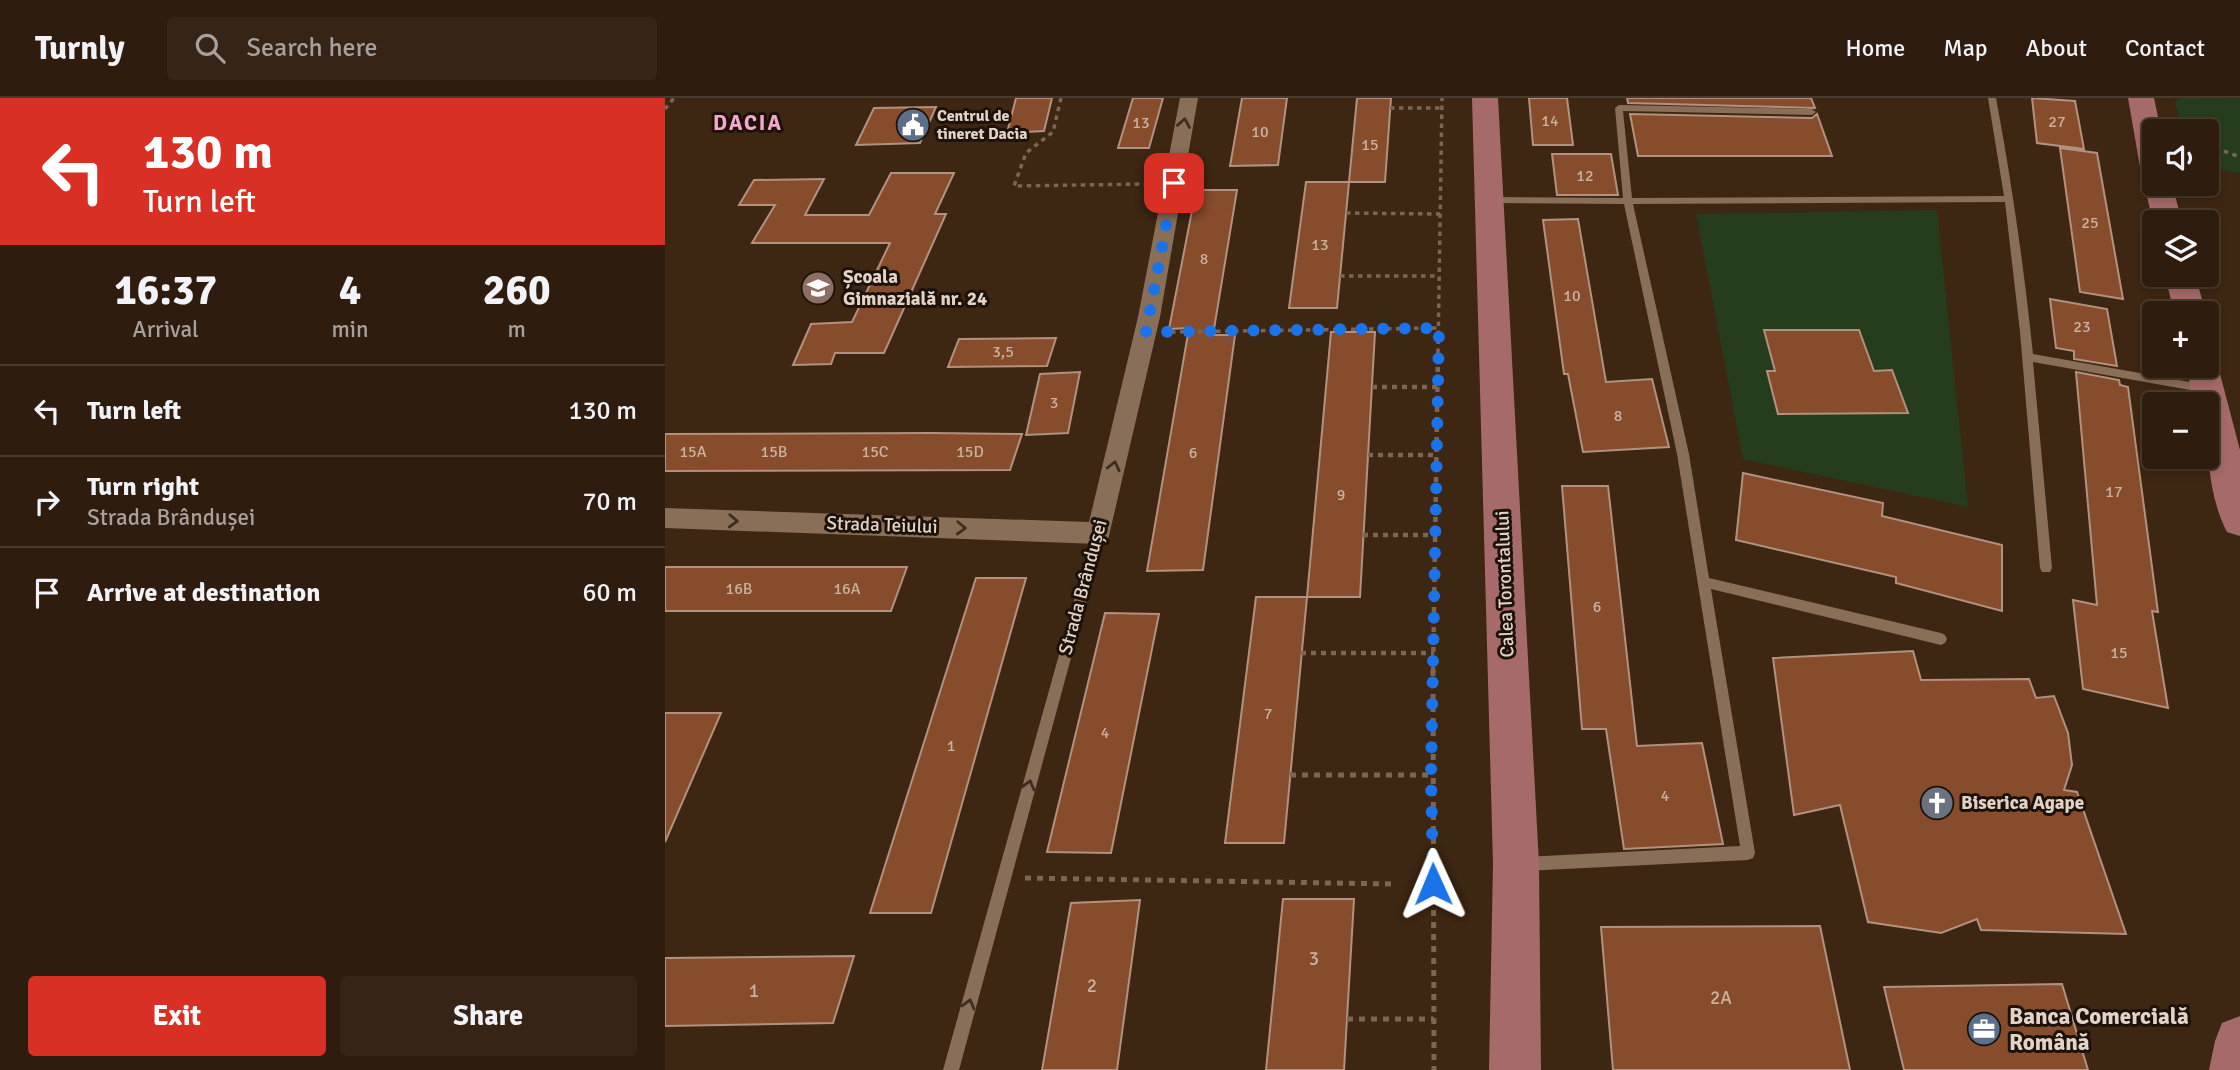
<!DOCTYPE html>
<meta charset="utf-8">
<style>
body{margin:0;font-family:Signika,sans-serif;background:#362517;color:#f1f3f6;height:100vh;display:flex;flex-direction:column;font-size:26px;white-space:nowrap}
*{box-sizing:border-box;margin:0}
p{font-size:23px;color:#a7a19e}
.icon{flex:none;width:38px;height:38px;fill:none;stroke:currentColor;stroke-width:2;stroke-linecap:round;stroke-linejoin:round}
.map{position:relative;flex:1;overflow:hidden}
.sheet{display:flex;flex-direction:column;background:#2e1c0e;width:665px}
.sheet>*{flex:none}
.top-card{background:#d93025;color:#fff;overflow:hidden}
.buttons{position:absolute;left:1477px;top:21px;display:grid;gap:14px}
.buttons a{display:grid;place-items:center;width:77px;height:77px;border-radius:7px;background:#2e1c0e;box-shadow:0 4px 10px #0003,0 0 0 2px #493a2e;font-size:35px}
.pin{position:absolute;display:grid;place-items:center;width:60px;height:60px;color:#fff;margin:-30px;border-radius:14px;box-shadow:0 4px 10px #0006}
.me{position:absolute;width:77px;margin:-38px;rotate:359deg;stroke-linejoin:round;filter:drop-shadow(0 0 5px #0008)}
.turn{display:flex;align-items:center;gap:24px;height:147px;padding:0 28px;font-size:32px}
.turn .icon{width:91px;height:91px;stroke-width:2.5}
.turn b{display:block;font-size:49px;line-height:60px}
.eta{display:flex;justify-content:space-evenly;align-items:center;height:119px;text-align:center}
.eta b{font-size:42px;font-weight:700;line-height:49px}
.action{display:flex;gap:14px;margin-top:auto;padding:14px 28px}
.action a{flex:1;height:80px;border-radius:7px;background:#d93025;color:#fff;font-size:28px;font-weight:700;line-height:80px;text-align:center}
.action a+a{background:#362517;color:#f1f3f6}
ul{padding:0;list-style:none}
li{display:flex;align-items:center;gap:21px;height:91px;padding:0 28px;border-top:2px solid #493a2e}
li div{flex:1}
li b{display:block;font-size:26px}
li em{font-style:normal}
header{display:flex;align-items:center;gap:42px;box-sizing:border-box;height:98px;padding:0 35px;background:#2e1c0e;border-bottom:2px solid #493a2e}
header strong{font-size:33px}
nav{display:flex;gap:38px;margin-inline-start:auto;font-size:24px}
.search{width:490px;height:63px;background:#362517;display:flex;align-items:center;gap:18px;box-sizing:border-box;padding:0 24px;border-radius:7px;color:#a7a19e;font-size:26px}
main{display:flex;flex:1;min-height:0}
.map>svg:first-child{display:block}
.green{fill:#263d1d}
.building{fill:#864c2b;stroke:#b29180;stroke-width:2}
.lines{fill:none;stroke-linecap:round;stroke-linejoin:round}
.path-far2{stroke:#7a6655;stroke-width:3.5;stroke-dasharray:4.5 4.5;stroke-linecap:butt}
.path-far1{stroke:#7a6655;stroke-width:4.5;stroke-dasharray:5 5;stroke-linecap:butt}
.path{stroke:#7a6655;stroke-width:5;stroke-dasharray:6 6;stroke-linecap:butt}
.lane{fill:#896e58;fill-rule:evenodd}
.street{fill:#896e58;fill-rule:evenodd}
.primary{fill:#a66a6a;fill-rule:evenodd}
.oneway{stroke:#3d2e21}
.route{stroke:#1a73e8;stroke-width:12;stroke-dasharray:0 21.6}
.labels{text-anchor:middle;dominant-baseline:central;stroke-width:6;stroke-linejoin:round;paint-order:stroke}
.far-poi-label{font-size:16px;font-weight:bold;fill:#e2d3c7;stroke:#1c1209;text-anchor:start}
.number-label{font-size:16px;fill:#cbb1a0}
.poi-label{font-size:19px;font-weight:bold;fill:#e2d3c7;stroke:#1c1209;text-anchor:start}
.street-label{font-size:19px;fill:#e2d3c7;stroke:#1c1209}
.near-number-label{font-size:19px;fill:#cbb1a0}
.far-district-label{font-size:21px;font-weight:bold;letter-spacing:2px;fill:#f3a7cb;stroke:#1c1209}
.near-poi-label{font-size:23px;font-weight:bold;fill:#e2d3c7;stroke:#1c1209;text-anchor:start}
</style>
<header>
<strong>Turnly</strong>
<div class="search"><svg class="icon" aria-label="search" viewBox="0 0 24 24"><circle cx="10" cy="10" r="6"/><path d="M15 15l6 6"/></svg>Search here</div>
<nav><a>Home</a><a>Map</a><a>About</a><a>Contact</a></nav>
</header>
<main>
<section class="sheet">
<div class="top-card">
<div class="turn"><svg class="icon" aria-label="left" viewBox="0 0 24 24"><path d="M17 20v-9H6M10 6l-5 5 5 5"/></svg><div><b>130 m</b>Turn left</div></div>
</div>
<div class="eta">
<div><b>16:37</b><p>Arrival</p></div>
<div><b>4</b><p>min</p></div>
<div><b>260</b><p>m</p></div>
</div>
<ul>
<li><svg class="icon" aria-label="left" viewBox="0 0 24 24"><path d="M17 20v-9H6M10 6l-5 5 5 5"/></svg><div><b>Turn left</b></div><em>130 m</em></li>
<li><svg class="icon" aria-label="right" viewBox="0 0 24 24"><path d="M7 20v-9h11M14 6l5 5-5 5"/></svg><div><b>Turn right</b><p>Strada Brândușei</p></div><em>70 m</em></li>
<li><svg class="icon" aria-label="arrive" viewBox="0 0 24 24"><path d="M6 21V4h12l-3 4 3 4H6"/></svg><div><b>Arrive at destination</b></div><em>60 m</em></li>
</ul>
<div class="action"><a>Exit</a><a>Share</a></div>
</section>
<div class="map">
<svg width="1575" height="972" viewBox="0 0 1575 972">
<rect width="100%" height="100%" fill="#3d2612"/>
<!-- green -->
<path class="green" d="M1516 0 1575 1V75L1542 70V33H1517L1510 4Z
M1272 112 1303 409 1078 361 1031 116Z"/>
<!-- building -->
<path class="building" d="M351 0H387L379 33 342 35Z
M468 0H498L484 50H453Z
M577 0H622L613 67 565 68Z
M692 0H726L720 84H684Z
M864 0H902L908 47H868Z
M962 0H1146L1150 10 963 5Z
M1367 0 1410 3 1419 51 1372 45Z
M271 9 255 45 191 47 209 10Z
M965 16 1147 20 1152 16 1167 58H973Z
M1395 50 1432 55 1458 201 1415 194Z
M887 56H946L953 97H892Z
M226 75H289L270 116H281L219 255H170L166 266 128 267 146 226 187 224 225 145H87L110 107H74L89 82 159 81 140 117H204Z
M641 84H684L672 210H624Z
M531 92H572L548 237H570L538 472 482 473 524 230 504 231Z
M913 121 941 284 987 281 1004 349 918 354 903 276H899L878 122Z
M1385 201 1442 211 1452 268 1409 261V253L1391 250Z
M1099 232H1194L1209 273 1227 272 1243 315 1113 316 1102 273H1110Z
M666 234H710L695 499H642Z
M391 240 382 268 283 269 294 241Z
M415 274 403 335 361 337 375 276Z
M1411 274 1454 282 1455 287 1463 289 1493 514 1487 513 1503 610 1418 591 1408 502 1432 507Z
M0 336 266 335 357 336 345 372 0 373Z
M1078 375 1218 405 1217 418 1337 447V513L1231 485V479L1071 442Z
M897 388H943L972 648 1037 645 1058 746 959 751 941 631H917Z
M0 469H242L226 513H0Z
M311 480H361L266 815H205Z
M591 499H642L619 745H560Z
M440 515 494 516 446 755 382 754Z
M1248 553 1256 582 1364 581 1371 600 1389 598 1403 635 1407 667 1399 692 1412 694 1461 836 1316 832 1312 821 1276 835 1203 824 1175 707 1129 717 1108 560Z
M0 615H56L0 744Z
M618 801H689L679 972H601Z
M475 802 452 972H377L406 805Z
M1155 828 1185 972H948L936 829Z
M189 858 168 925 0 928V860Z
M1397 886 1423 972H1239L1219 889Z"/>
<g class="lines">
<!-- path-far2 -->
<path class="path-far2" d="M396 0 388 34 361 55 349 88 481 86
M725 10H777
M0 11 9 0
M1542 47 1575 59
M681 115 775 116
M675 178H773
M506 234 774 230
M773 255 777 0"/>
<!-- path-far1 -->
<path class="path-far1" d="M707 289H772
M703 357H771
M698 437H769
M636 555H769
M768 574 773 254"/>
<!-- path -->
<path class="path" d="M768 572 769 972
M625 677H766
M360 780 728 786
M682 921H769"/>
<!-- lane -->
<path class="lane" d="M1323 0H1331C1347 85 1359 170 1368 256L1542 287 1547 291 1546 294 1542 295 1368 264 1387 470 1385 474H1377L1375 470 1355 234 1340 104 968 106 1024 356 1044 480 1276 535 1280 537 1282 541 1280 545 1276 547 1046 491 1090 755 1088 760 1083 762 859 773 854 771 852 766 854 761 859 759 1075 748 1012 356 959 106 826 105 821 102 826 99 958 100 950 10 954 7 1147 11 1151 14 1147 17 958 13 967 100 1339 98Z
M434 430 438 432 440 435 294 972H278L428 435 430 432Z"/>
<!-- street -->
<path class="street" d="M515 0H533L495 219 443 442 434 446 0 430V410L424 424 473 219Z"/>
<!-- primary -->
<path class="primary" d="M807 0H833L874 766 876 972H824L828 766Z
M1463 0H1489L1496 33H1489V78L1479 75 1475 69Z
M1489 78V86H1507L1517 124H1488L1479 86 1483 80Z
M1500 177H1530L1541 215H1509Z
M1542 257 1549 259 1553 268 1575 352V438L1562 434C1542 395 1542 349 1542 306H1529L1521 268H1542Z
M1575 918V972H1544L1550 943 1557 925Z"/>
</g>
<!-- one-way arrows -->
<defs><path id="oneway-chevron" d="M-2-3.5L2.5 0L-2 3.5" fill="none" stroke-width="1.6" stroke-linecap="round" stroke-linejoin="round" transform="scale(1.75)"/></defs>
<g class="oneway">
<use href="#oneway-chevron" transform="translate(519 25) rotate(-80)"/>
<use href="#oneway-chevron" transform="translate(449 368) rotate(-77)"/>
<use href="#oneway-chevron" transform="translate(68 423) rotate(2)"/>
<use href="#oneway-chevron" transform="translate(296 430) rotate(2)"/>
<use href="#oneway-chevron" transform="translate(364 687) rotate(-75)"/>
<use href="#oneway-chevron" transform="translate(304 906) rotate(-75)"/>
</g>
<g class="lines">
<!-- route -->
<path class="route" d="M509 85 481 234 774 230 766 677 768 786"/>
</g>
<!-- icons -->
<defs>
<symbol id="civic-disc" viewBox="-11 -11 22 22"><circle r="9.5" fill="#5c6f8a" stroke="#1c1209"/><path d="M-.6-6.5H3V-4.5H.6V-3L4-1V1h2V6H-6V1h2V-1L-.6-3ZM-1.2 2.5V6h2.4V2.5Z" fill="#fff"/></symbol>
<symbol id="school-disc" viewBox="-11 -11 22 22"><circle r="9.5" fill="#8d6e63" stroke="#1c1209"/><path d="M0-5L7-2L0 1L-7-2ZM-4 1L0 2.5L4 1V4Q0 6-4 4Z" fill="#fff"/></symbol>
<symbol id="church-disc" viewBox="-11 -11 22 22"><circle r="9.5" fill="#6b7280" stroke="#1c1209"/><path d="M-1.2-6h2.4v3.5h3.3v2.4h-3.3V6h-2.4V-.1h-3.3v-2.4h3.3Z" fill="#fff"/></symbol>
<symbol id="office-disc" viewBox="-11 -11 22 22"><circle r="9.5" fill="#5c6f8a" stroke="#1c1209"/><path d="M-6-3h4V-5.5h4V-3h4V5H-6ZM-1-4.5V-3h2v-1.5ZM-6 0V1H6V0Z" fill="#fff"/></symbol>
</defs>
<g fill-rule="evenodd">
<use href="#civic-disc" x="229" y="8" width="38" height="38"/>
<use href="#school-disc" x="134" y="171" width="38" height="38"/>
<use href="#church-disc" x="1253" y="686" width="38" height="38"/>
<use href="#office-disc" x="1300" y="912" width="38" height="38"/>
</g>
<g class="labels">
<!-- far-poi labels -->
<g class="far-poi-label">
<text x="272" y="18">Centrul de<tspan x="272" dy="18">tineret Dacia</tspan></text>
</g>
<!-- number labels -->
<g class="number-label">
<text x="885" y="23">14</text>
<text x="1392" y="24">27</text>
<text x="476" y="25">13</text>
<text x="595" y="34">10</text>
<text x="705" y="47">15</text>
<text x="920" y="78">12</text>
<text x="1425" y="125">25</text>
<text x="655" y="147">13</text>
<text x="539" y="161">8</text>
<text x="907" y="198">10</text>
<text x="1417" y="229">23</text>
<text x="338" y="254">3,5</text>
<text x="389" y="305">3</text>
<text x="953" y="318">8</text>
<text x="28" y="354">15A</text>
<text x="109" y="354">15B</text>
<text x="210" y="354">15C</text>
<text x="305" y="354">15D</text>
<text x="528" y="355">6</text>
<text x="1449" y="394">17</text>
<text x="676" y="397">9</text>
<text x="74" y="491">16B</text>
<text x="182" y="491">16A</text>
<text x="932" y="509">6</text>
<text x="1454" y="555">15</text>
<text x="603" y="616">7</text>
<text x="440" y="635">4</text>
<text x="286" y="648">1</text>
<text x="1000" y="698">4</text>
</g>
<!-- poi labels -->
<g class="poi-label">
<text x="178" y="179">Școala<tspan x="178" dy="22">Gimnazială nr. 24</tspan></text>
<text x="1296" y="705">Biserica Agape</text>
</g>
<!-- street labels -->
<g class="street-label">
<text transform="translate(217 427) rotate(2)">Strada Teiului</text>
<text transform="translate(840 486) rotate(-92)">Calea Torontalului</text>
<text transform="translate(418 489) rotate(-75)">Strada Brândușei</text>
</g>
<!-- near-number labels -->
<g class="near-number-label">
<text x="649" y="861">3</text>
<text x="427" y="888">2</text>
<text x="89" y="893">1</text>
<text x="1056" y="900">2A</text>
</g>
<!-- far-district labels -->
<g class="far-district-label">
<text x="83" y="25">DACIA</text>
</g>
<!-- near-poi labels -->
<g class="near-poi-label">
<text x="1344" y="918">Banca Comercială<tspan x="1344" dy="26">Română</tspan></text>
</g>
</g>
</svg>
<div class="buttons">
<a><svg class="icon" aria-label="sound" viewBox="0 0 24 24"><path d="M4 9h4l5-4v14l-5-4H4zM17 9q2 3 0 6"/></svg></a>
<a><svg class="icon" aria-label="layers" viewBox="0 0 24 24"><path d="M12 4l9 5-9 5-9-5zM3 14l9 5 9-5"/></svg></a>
<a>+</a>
<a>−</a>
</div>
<div class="pin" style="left:509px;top:85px;background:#d93025"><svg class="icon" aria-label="arrive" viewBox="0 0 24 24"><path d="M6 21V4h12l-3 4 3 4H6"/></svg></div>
<svg class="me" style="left:768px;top:786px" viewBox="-20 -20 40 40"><path d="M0-17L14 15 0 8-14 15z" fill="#1a73e8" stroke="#fff" stroke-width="4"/></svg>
</div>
</main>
